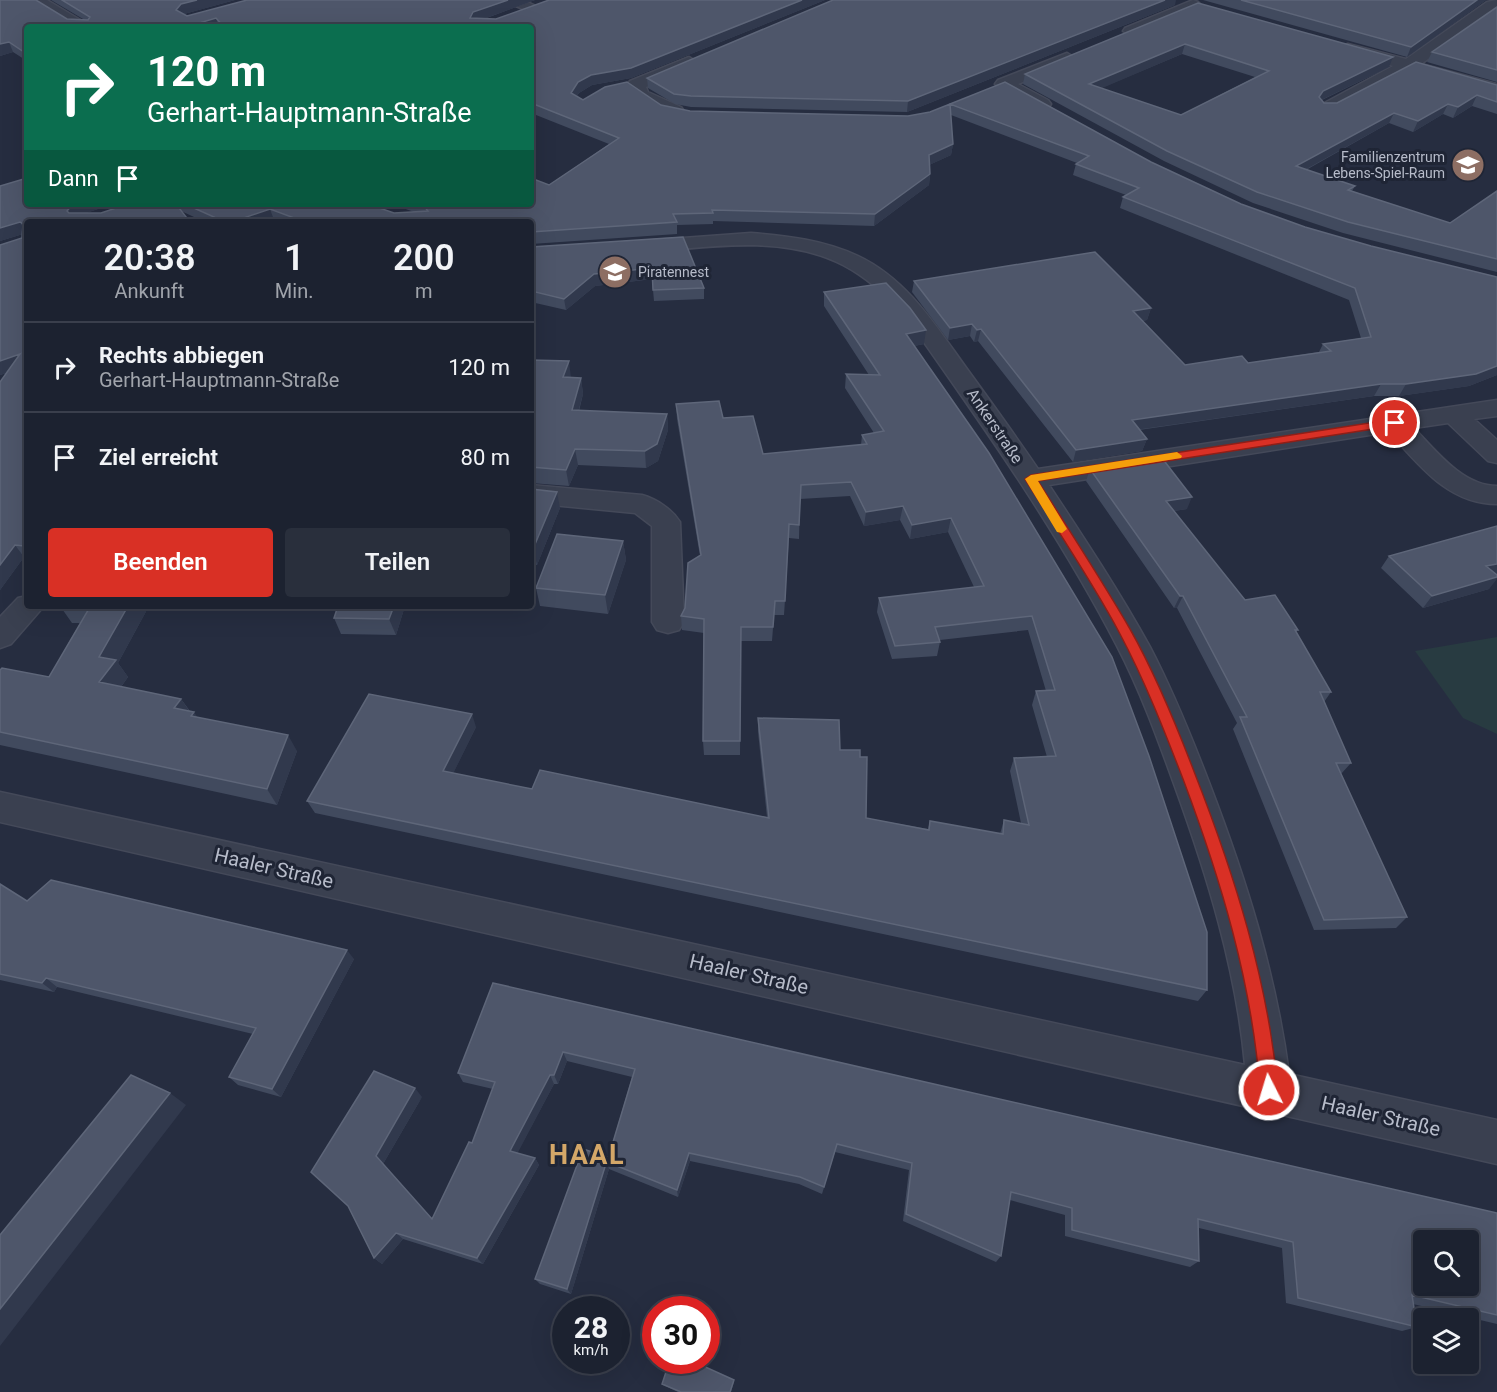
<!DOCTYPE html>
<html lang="de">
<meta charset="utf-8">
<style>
body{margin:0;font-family:Roboto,sans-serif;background:#292f3c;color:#f1f3f6;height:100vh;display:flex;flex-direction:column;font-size:22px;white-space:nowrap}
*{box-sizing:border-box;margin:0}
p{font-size:20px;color:#a0a4ab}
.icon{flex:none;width:33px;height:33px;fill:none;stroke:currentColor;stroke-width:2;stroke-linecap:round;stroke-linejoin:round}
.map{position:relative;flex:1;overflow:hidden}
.details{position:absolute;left:24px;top:219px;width:510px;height:390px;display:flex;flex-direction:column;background:#1c2230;border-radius:6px;box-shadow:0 6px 24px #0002,0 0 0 2px #3a3f4c}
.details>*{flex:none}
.hud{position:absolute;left:24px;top:24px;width:510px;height:183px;border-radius:6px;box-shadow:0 6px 24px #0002,0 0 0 2px #3a3f4c;background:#0b6e4f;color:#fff;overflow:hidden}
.tools{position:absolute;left:1413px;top:1230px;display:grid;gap:12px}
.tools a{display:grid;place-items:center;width:66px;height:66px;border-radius:6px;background:#1c2230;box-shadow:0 6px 24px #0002,0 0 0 2px #3a3f4c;font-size:30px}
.speed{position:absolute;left:552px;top:1296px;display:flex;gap:12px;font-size:30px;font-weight:700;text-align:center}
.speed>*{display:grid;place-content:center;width:78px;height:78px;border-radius:50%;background:#1c2230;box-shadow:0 6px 24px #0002,0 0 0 2px #3a3f4c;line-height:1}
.speed small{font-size:15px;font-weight:400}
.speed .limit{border:9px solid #d22;background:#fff;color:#111}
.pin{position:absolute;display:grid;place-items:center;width:51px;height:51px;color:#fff;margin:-26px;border:3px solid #fff;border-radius:50%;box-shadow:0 2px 6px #0007}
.me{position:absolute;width:66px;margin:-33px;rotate:355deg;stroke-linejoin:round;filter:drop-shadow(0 0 4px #0008)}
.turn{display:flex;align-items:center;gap:21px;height:126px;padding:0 24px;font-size:27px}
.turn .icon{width:78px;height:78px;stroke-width:2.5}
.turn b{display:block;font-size:42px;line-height:51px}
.then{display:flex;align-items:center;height:57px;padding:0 24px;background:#0003;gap:12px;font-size:22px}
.eta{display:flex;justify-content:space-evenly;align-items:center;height:102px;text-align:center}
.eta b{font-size:36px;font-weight:600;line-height:42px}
.button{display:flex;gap:12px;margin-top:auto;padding:12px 24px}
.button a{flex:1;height:69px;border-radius:6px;background:#d93025;color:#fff;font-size:24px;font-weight:600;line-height:69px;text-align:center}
.button a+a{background:#292f3c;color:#f1f3f6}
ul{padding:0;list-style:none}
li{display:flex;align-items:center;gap:18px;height:90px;padding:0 24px;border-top:2px solid #3a3f4c}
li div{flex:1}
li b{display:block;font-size:22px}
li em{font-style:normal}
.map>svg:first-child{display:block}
.green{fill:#283b41}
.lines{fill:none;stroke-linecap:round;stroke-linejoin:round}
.minor-casing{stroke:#444959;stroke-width:3}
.minor{fill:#3a4050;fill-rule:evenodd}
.wall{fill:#414a5e;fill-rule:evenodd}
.shaded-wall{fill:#31394d}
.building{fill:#4e566a;stroke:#5e6679;stroke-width:1.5;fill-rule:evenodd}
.route{fill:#d93025;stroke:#8d1f18;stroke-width:1.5}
.slow{fill:#f59e0b}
.labels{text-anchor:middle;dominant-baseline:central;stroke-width:6;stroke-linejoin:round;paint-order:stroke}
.far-poi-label{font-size:14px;fill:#b7bcca;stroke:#1f2535;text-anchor:end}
.street-label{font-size:16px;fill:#b7bcca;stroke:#1f2535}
.near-street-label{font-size:20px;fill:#b7bcca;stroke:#1f2535}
.near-district-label{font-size:27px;font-weight:bold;letter-spacing:1.5px;fill:#d4a768;stroke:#1f2535}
</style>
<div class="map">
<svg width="1497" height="1392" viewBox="0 0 1497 1392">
<rect width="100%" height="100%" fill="#262d40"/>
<!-- green -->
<path class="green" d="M1497 637V734L1463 718 1415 651Z"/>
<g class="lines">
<defs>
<path id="minor" d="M29 0H47L92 27H73Z
M502 0H523L540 8 532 13Z
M1193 0 1198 2 1201 5 1198 8 1137 34 1131 36 1123 31 1125 28Z
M1497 0V10L1421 64 1497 84V94L1410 71 1332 111H1320L1317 107 1393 66 1342 52 1340 49 1342 46 1348 44 1406 59 1487 2Z
M1067 53 1075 58 1073 61 1018 84 1048 100 1051 104 1048 108H1036L995 84 998 80Z
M689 57 697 62 695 66 646 87 648 92 681 107 684 111 681 115H669L635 99 627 85 630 81Z
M751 233C788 236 824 240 858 256 907 279 936 326 967 369 991 402 1015 435 1038 469L1497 400V416L1474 419 1497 440V463L1488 461 1448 423 1414 428C1436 451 1463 486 1497 486V504C1448 504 1419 465 1389 432L1049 485C1084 538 1119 591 1150 647 1173 691 1192 738 1210 785 1246 879 1276 974 1289 1074L1497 1120V1164L0 822V792L1245 1065C1236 968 1207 875 1174 784 1157 737 1140 690 1117 646 1056 528 978 419 902 311 884 294 866 277 843 265 783 234 707 247 642 253L634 252 631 247 634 242 642 241Z
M531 485 642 495C656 499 672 509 680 522L684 622 679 630 668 633 657 630 652 622V526L635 513 531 503Z
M27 596V606H44L11 644 0 648V617L18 598Z"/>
</defs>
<!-- minor casing -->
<use href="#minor" class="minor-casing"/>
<!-- minor -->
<use href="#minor" class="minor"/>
</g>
<!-- wall -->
<path class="wall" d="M0 0H36L67 19H83L51 0H235L184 14 187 16 247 0H535L484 19H496L549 0H825L631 78 592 85 579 93 577 96 583 100 605 87 627 82 661 105 690 111 908 116 930 112 1005 82 1151 162 1241 204 1305 227 1371 246 1497 277V375L1469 386 1399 396H1374L1139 430 1147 439 1142 451 1073 462 978 341 974 342 970 336 948 340 912 292 914 281 1095 252 1151 308 1147 320 1142 321 1185 365 1242 356 1248 363 1319 352 1323 344 1361 338 1349 300 1120 208 1123 197 1126 195 1073 175 1076 164 1077 163 951 115 953 144 951 155 929 165 930 174 929 185 874 226 713 221V224L677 225V234L531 244V222H280L274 220 268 222H205L181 211 190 222H27V557H24L0 590V382L7 373 0 375V245L22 238 23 234 0 241V186L27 178V204H113L86 213H101L128 204H368L394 213 414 212 392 204H531V178L549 185 609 144 531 113V27H27V61L13 52 0 56Z
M1203 0H1486L1407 57Z
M1198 3 1389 67 1322 100 1324 103H1337L1497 85V114L1472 106 1453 118 1443 114 1413 132 1389 123 1306 170 1355 186 1352 191 1450 223 1497 191V272L1343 233 1253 203 1164 161 1023 84 1025 74ZM1182 54 1255 77 1181 115 1101 88Z
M1175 5 907 112 691 107 675 104 648 88 647 78Z
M1497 7V82L1427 62 1432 52Z
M531 247 704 288V299L654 301 652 279 595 286 566 310 531 302Z
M824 292 924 344 914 346 1207 990 1198 1001 315 813 307 801 476 727 453 773 532 789 767 817 758 732V718L840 750 866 818 928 829 930 821 1000 834 1004 820 1021 823 1010 771 1014 758 1047 757 1032 705 1036 691H1046L1028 630 940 640V642L937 656 892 659 877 612 879 598 974 587 948 532 910 539 900 520 864 526 850 496 800 499 799 539 789 538 784 615H774L772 641H741L740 755H704L703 741 704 633 682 630 681 616 685 608 700 556 677 419 676 404 723 418 763 454 861 445 862 435 874 433 845 388 846 374 869 375 824 306Z
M531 360 571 378H581L583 394 579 411 667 414 668 430 658 461 646 468 578 465 569 486 531 483Z
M1090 469 1187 509 1174 511 1245 600 1298 630 1296 632 1331 692 1324 702 1351 763 1341 774 1407 917 1396 928 1314 930 1233 729 1237 723 1177 608H1174L1086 481Z
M531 489 560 508 537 565 531 564Z
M623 541 626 560 608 614 540 606 536 588Z
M1389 556 1496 574 1489 589 1423 608 1381 568Z
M60 606H149L118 663 128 677 121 687 181 699 190 711 197 717 297 751 277 805 0 745V670L49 677 80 623H72Z
M338 606H405L396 635 341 634 334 618Z
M0 884 27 901 354 959 281 1097 238 1085 229 1077 253 1034 57 987 54 992 0 980Z
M493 983 1497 1213V1324L1413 1304 1417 1327 1402 1331 1286 1303 1282 1248 1199 1228V1261L1190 1267 1065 1236V1215L1010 1200 1001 1256 996 1262 903 1221 909 1170 835 1152 822 1194 799 1184 690 1161 678 1197 609 1169 571 1294 540 1284 535 1279 608 1158 632 1077 567 1061 558 1084H554L517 1153 535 1158 539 1165 483 1264 403 1239 382 1264 374 1258 348 1206 422 1097 383 1164 432 1219 472 1143 493 1089 463 1082 458 1073Z
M734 1382 731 1392H678L663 1385 662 1384Z"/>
<!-- shaded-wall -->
<path class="shaded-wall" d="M197 0H235L184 14 180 19 176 10 181 4Z
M508 0H535L475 22 470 18 473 12Z
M802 0H825L631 78 592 85 579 93 572 103 571 93 578 82 591 75Z
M1165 0H1176L1175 5 907 112 908 101Z
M1477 0H1486L1407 57 1411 47Z
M216 18 219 27H186Z
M9 42 13 52 0 56V44Z
M1185 44 1182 54 1086 95 1089 84Z
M1393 57 1389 67 1319 101V97L1323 91Z
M1477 95 1472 106 1453 118 1458 107Z
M1448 104 1443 114 1413 132 1418 121Z
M1394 113 1389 123 1292 177 1296 166Z
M953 144 951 155 927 166 929 155Z
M930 174 929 185 874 226 875 214Z
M74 204H113L77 216 73 222 67 211 72 205Z
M270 209 274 220 268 222H232Z
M20 222 26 233 0 241V228Z
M652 268 653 279 595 286 566 310 564 299 594 274Z
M1151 308 1147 320 1129 323 1133 311Z
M972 324 970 336 948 340 950 328Z
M981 329 978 341 974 342 977 330Z
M926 330 924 344 904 348 906 334Z
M20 354 27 366 0 375V361Z
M569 361 571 378 563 377Z
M1497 366V375L1469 386 1399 396 1406 384Z
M581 378 583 394 574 427 572 410Z
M1381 384 1374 396 1128 431 1132 420Z
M667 414 668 430 658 461 646 468 645 451Z
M1147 439 1142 451 1073 462 1076 450Z
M575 449 578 465 569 486 566 470Z
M557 492 560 508 537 565 533 549Z
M1192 497 1187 509 1161 513 1166 501Z
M903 506 900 520 864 526 866 512Z
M951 518 948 532 910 539 912 525Z
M27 541V550L24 546Z
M623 541 626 560 608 614 605 595Z
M15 545 24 557 0 590V565Z
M1497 564V574L1477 578 1486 566Z
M1497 577V579L1489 589 1423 608 1432 596Z
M1180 596H1183L1177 608H1174Z
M128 606H149L118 663 128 677 112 699 99 682V657Z
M394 606H405L396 635 389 619Z
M181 699 192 715 194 712 205 729 174 708Z
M472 714 476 727 448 784 443 771Z
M288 735 297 751 277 805 267 789Z
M347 950 354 959 281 1097 272 1089Z
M46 978 57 987 54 992 42 983Z
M563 1052 567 1061 558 1084 554 1075Z
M550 1075 554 1084 515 1158 510 1151Z
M415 1088 422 1097 383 1164 438 1226 376 1156Z
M170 1093 186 1105 0 1346V1309Z
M689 1153 690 1161 678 1197 677 1190Z
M535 1158 539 1165 483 1264 477 1258Z
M607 1162 609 1169 571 1294 567 1289Z
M396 1233 403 1239 382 1264 374 1258Z"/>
<!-- building -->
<path class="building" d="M0 0H36L67 19 88 20 90 17 62 0H197L181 4 176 10 187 16 247 0H508L473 12 470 18 496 19 549 0H802L631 68 591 75 578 82 571 93 583 100 605 87 627 82 661 105 690 111 908 116 930 112 1005 82 1151 162 1241 204 1305 227 1371 246 1497 277V366L1476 374 1406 384H1381L1132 420 1147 439 1076 450 981 329 977 330 972 324 950 328 914 281 1095 252 1151 308 1133 311 1185 365 1242 356 1248 363 1331 351 1323 344 1371 337 1355 288 1123 197 1139 188 1076 164 1089 156 950 104 953 144 929 155 930 174 875 214 712 210 713 213 673 214 677 222 531 232V222H305L270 209 232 222H225L185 204H368L394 213 428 211 423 205 421 204H531V178L549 185 619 138 531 103V27H224L216 18 186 27H27V54L9 42 0 44Z
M833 0H1165L908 101 691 96 674 94 647 78Z
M1241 0H1477L1411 47Z
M1198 3 1393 57 1323 91 1319 97 1324 103H1337L1416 62 1497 85V102L1477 95 1458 107 1448 104 1418 121 1394 113 1296 166 1355 186 1348 190 1450 223 1497 191V259L1348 222 1257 192 1167 151 1025 74ZM1185 44 1269 71 1181 115 1089 84Z
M1497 7V70L1432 52Z
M27 178V204H74L72 205 67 211 69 213H101L128 204H176L190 222H27V541L24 546 15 545 0 565V382L20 354 0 361V245L22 238 23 224 20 222 0 228V186Z
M683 237 704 288 653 290 652 268 594 274 564 299 531 291V247Z
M886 283 910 308 926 330 906 334 989 453 1112 657 1149 756 1207 932V990L307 801 369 694 472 714 443 771 532 789 540 770 769 818 758 718 839 720 840 750H860V757H867L866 818 929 830 930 821 1003 834 1004 820 1029 825 1014 758 1056 756 1036 691 1055 690 1032 616 935 627 940 642 895 646 879 598 984 586 951 518 912 525 903 506 866 512 851 482 801 485 799 525 789 524 785 601H775L773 627H741L740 741H703L704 619 681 616 685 608 688 563 701 555 676 404 719 401 723 418 753 416 763 454 867 444 862 435 884 431 846 374 880 375 824 292Z
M531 360 569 361 563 377 581 378 572 410 667 414 657 444 645 451 575 449 566 470 531 467Z
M1162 458 1192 497 1166 501 1245 600 1275 595 1298 630H1295L1331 692H1320L1351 763H1336L1407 917 1324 920 1240 717H1247L1183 596H1180L1090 469Z
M531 489 557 492 533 549 531 548Z
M1497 526V564L1486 566 1497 575V577L1432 596 1389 556Z
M557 534 623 541 605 595 536 588Z
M68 606H128L99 657 116 660 99 682 181 699 174 708 194 712 191 716 288 735 267 789 0 732V670L2 668 49 677 90 607Z
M338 606H394L389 619 334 618Z
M51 880 347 950 272 1089 229 1077 256 1028 46 978 42 983 0 974V884L27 901Z
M493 983 1497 1213V1315L1412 1295 1417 1327 1298 1298 1293 1242 1198 1219 1199 1261 1072 1230V1208L1011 1192 1001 1256 906 1214 912 1163 837 1144 824 1187 800 1177 689 1153 677 1190 607 1162 635 1069 563 1052 554 1075H550L510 1151 535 1158 477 1258 396 1233 374 1258 348 1206 311 1172 374 1071 415 1088 376 1156 432 1219 469 1142 472 1143 495 1082 458 1073ZM1424 1240H1468V1286H1424Z
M131 1075 170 1093 0 1309V1235Z
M583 1149 608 1157 567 1289 535 1279Z
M670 1360H690L734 1380 730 1392H681L662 1384Z"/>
<!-- route -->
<path class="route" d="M1395 419 1400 423 1399 425 1038 481C1069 530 1101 579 1130 629 1156 675 1176 724 1195 774 1235 876 1268 981 1278 1090L1275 1097 1269 1099 1263 1097 1260 1090C1252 983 1221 880 1183 779 1164 730 1145 681 1120 634 1092 581 1057 530 1025 479L1031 475Z"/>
<!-- slow -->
<path class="slow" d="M1177 452 1182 456 1181 458 1038 481 1067 529 1062 533 1057 532 1025 479 1031 475Z"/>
<!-- icons -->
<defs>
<symbol id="school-disc" viewBox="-11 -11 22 22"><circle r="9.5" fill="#8d6e63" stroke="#1f2535"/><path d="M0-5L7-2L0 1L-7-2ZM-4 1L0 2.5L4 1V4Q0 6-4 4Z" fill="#fff"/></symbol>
</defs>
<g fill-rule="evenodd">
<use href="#school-disc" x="1449" y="146" width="38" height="38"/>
<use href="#school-disc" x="596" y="253" width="38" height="38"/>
</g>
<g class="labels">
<!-- far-poi labels -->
<g class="far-poi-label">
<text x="1445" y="157">Familienzentrum<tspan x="1445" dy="16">Lebens-Spiel-Raum</tspan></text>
<text x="638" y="272" text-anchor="start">Piratennest</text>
</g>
<!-- street labels -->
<g class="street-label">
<text transform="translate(995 426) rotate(56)">Ankerstraße</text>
</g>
<!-- near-street labels -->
<g class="near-street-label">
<text transform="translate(274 868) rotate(13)">Haaler Straße</text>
<text transform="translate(749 974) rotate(13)">Haaler Straße</text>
<text transform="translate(1381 1116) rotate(13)">Haaler Straße</text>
</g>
<!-- near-district labels -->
<g class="near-district-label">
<text x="587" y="1155">HAAL</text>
</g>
</g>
</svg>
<div class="tools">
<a><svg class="icon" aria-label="search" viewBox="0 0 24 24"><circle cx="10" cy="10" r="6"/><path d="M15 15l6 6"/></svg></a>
<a><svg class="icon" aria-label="layers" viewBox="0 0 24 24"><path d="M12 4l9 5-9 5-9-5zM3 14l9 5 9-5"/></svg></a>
</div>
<div class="speed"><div>28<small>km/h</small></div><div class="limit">30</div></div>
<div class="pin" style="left:1395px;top:423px;background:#d93025"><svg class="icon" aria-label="arrive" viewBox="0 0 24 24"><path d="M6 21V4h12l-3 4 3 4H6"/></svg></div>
<svg class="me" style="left:1269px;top:1090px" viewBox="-20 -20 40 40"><circle r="17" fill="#d93025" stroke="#fff" stroke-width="3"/><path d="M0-11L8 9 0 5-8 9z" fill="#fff"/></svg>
<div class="hud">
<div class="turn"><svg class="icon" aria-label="right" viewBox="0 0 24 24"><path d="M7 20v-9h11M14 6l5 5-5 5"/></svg><div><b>120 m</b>Gerhart-Hauptmann-Straße</div></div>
<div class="then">Dann<svg class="icon" aria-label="arrive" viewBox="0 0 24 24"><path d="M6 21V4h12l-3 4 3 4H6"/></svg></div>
</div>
<section class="details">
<div class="eta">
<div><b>20:38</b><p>Ankunft</p></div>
<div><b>1</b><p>Min.</p></div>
<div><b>200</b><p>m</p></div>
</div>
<ul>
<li><svg class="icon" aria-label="right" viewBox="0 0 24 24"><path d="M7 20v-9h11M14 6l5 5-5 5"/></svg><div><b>Rechts abbiegen</b><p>Gerhart-Hauptmann-Straße</p></div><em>120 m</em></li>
<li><svg class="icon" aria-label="arrive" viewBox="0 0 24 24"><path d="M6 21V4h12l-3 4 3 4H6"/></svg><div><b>Ziel erreicht</b></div><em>80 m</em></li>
</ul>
<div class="button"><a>Beenden</a><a>Teilen</a></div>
</section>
</div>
